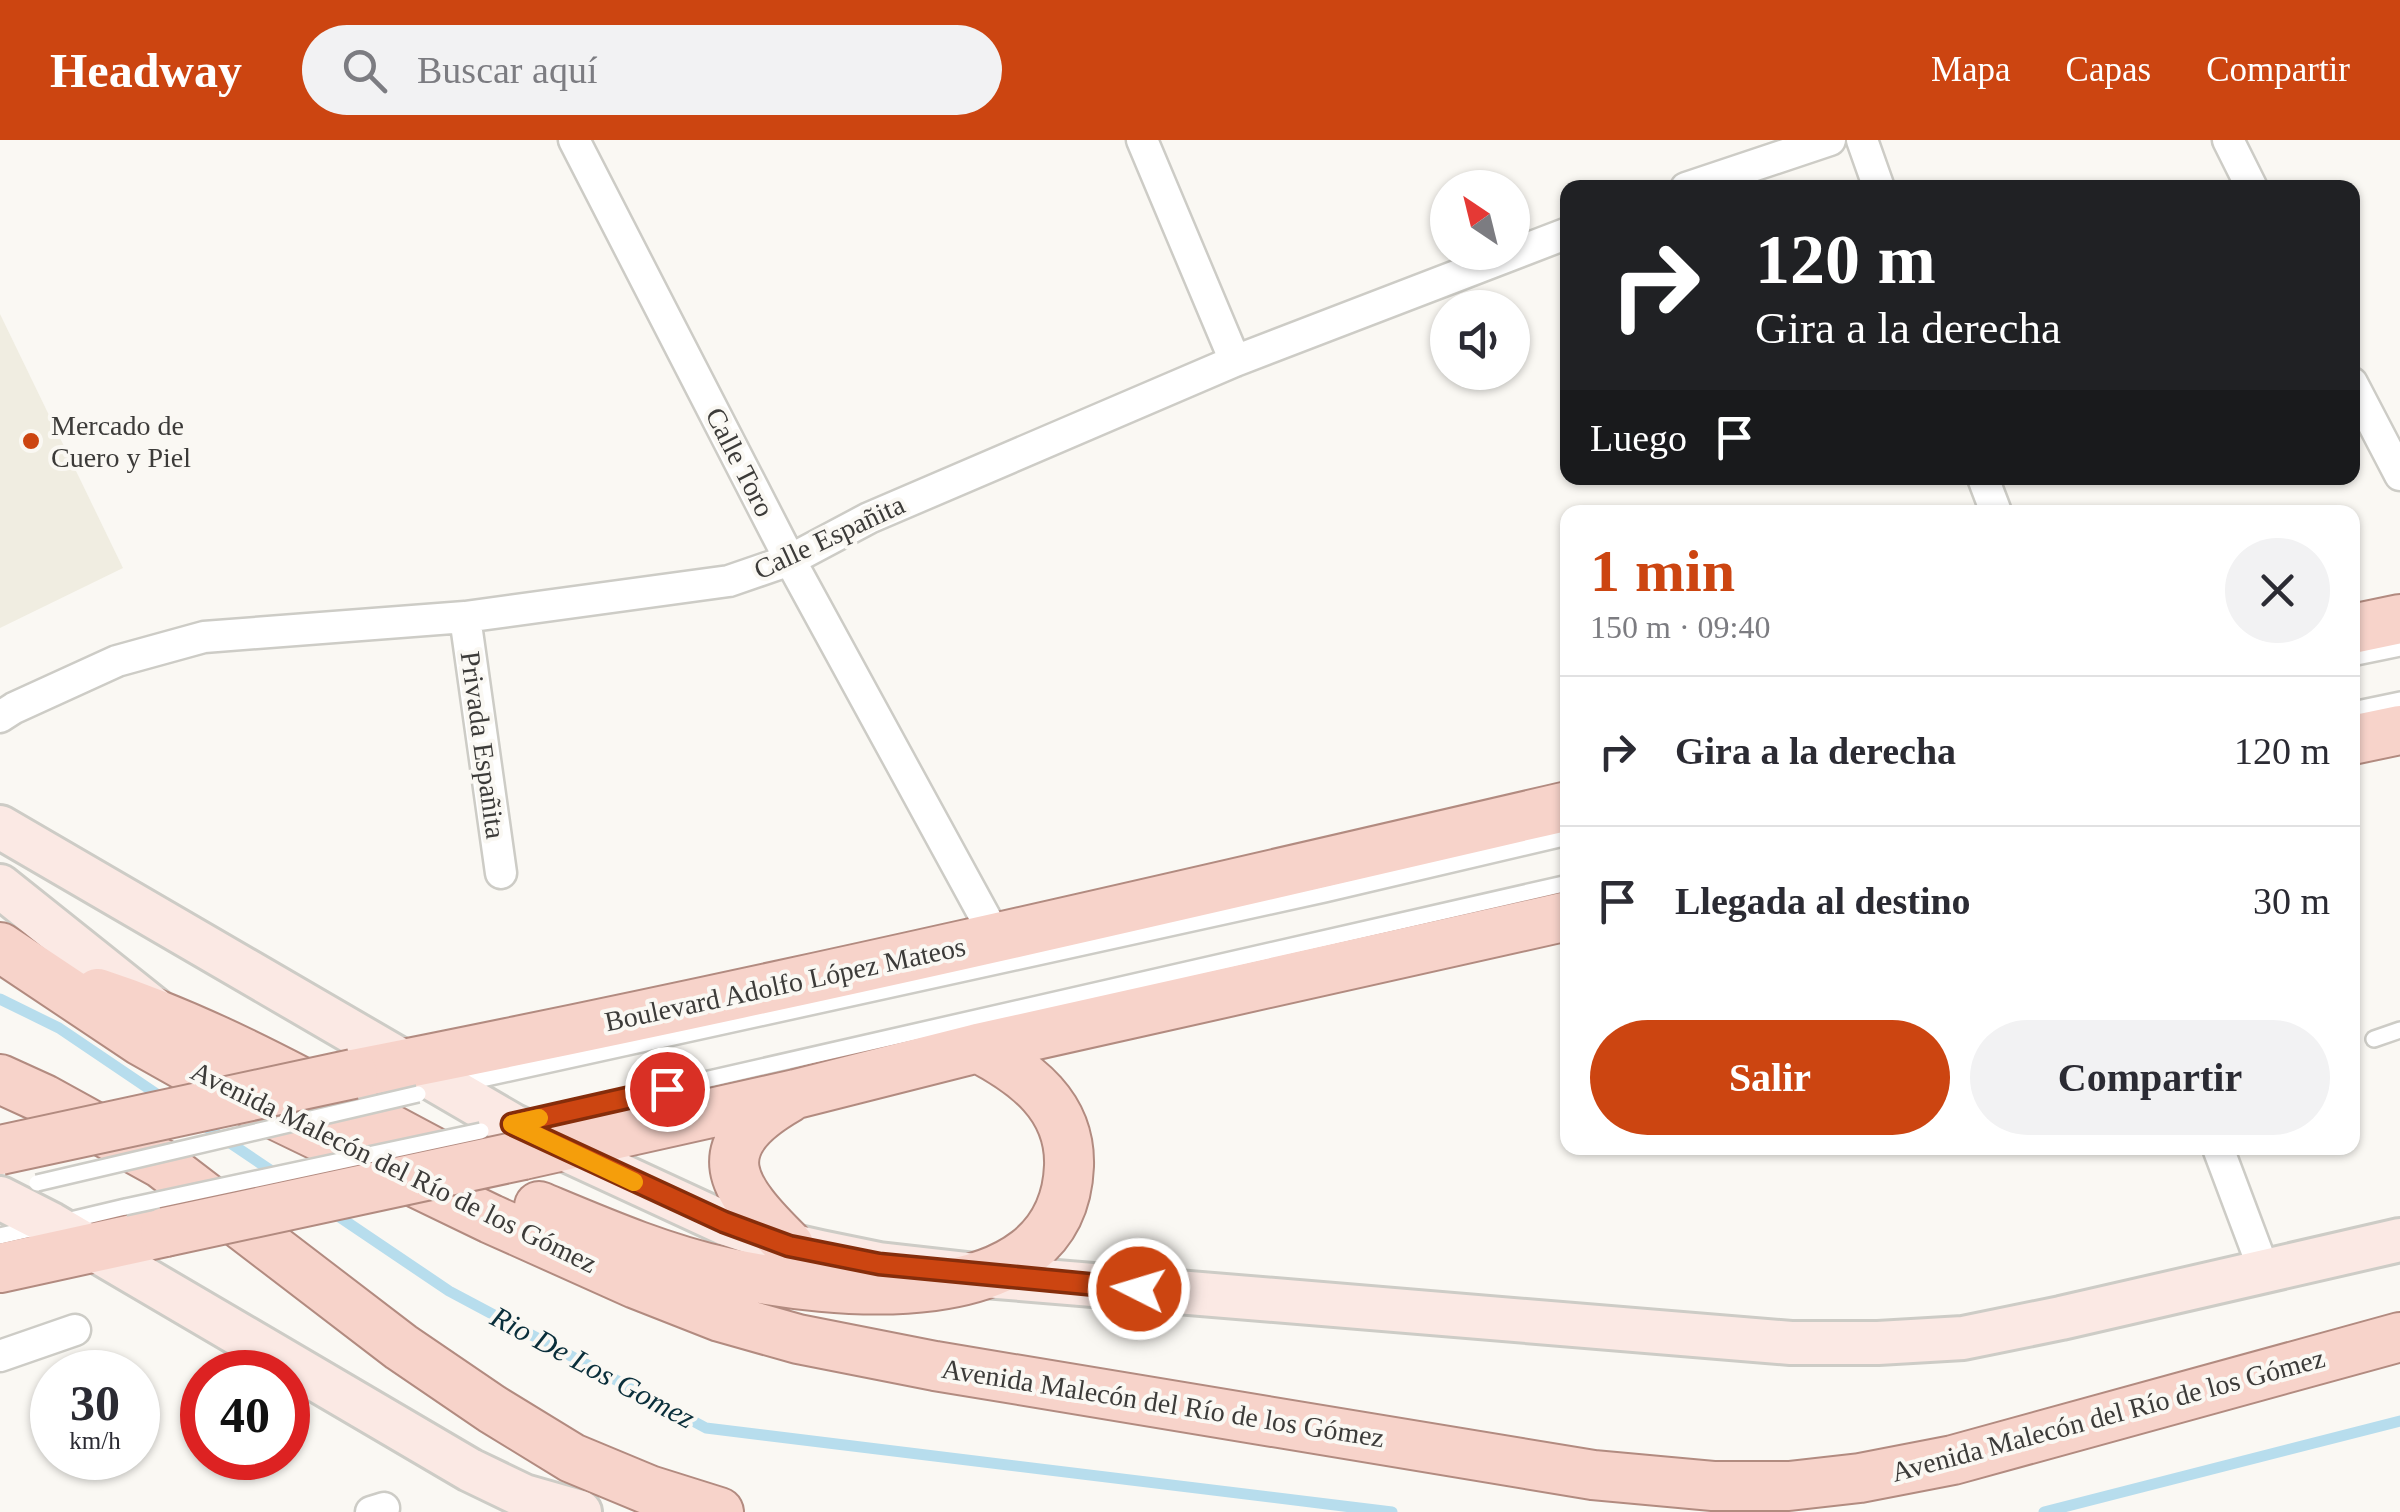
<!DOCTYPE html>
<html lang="es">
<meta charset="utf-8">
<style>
body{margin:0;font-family:"Times New Roman",serif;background:#f2f2f3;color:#2b2b33;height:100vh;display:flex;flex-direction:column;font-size:38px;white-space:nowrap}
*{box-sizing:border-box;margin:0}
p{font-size:32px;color:#7c7c81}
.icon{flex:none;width:55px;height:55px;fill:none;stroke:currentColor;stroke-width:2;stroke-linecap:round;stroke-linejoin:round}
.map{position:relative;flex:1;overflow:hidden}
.side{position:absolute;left:1560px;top:365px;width:800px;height:650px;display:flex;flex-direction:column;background:#fff;border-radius:20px;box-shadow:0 2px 8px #0004}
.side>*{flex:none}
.guide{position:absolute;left:1560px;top:40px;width:800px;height:305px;border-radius:20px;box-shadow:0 2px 8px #0004;background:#202124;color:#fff;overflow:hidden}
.needle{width:65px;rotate:325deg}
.buttons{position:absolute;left:1430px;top:30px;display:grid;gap:20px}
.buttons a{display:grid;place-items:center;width:100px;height:100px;border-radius:50%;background:#fff;box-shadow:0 2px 8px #0004;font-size:50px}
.speed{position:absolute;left:30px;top:1210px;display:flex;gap:20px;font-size:50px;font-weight:700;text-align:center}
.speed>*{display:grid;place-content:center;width:130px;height:130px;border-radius:50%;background:#fff;box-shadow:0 2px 8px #0004;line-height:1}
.speed small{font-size:25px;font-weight:400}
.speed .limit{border:15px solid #d22;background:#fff;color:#111}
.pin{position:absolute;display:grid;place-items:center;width:85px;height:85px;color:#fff;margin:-42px;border:5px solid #fff;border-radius:50%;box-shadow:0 2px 10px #0007}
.me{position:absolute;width:110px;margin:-55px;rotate:275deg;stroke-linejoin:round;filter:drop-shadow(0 0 8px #0008)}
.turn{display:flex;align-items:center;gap:35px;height:210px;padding:0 30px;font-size:45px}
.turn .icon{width:130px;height:130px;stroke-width:2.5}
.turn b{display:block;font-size:70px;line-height:85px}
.then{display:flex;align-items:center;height:95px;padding:0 30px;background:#0003;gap:20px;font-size:38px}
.round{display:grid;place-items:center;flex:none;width:105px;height:105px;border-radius:52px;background:#f2f2f3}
.headline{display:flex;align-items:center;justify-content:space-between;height:170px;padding:0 30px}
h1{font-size:60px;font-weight:700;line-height:75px;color:#cc4511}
.button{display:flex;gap:20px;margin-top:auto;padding:20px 30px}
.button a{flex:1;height:115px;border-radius:60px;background:#cc4511;color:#fff;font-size:40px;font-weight:700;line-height:115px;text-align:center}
.button a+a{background:#f2f2f3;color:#2b2b33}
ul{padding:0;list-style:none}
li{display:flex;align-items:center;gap:30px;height:150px;padding:0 30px;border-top:2px solid #e1e1e2}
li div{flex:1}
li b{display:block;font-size:38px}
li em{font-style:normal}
header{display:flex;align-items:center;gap:60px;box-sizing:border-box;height:140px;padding:0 50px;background:#cc4511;color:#fff}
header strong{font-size:48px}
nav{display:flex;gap:55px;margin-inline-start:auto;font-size:35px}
.search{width:700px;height:90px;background:#f2f2f3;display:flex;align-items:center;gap:25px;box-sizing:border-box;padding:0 35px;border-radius:55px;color:#7c7c81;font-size:38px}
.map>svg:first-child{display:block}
.built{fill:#f0ede1}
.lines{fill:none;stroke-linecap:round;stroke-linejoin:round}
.stream{stroke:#b7dded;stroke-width:11}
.lane-casing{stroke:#cdccc6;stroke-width:20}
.street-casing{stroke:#cdccc6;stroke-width:35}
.secondary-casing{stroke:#cdccc6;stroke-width:48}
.primary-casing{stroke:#b28b80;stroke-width:52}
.lane{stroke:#fff;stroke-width:15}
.street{stroke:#fff;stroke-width:30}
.secondary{stroke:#fbe9e4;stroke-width:42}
.primary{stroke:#f7d3ca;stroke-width:48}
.lane-bridge-casing{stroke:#cdccc6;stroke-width:20;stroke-linecap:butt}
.primary-bridge-casing{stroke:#b28b80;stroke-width:52;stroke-linecap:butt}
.lane-bridge{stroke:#fff;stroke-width:15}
.primary-bridge{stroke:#f7d3ca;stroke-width:48}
.route-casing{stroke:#852d0b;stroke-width:25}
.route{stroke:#cc4511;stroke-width:18}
.slow{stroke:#f59e0b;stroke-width:18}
.poi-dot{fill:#cc4511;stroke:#faf8f3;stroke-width:4}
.labels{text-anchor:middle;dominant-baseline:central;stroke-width:8;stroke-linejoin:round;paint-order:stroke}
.poi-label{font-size:28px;fill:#3c3b39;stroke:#faf8f3;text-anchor:start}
.street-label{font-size:28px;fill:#3c3b39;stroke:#faf8f3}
.water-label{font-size:30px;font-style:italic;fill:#092e3a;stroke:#faf8f3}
</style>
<header>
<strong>Headway</strong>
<div class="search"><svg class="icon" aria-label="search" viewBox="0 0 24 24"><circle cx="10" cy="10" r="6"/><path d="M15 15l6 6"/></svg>Buscar aquí</div>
<nav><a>Mapa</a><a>Capas</a><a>Compartir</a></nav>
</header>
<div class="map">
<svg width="2400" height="1372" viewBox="0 0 2400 1372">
<rect width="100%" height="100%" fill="#faf8f3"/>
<!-- built -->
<path class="built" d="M0 174 123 428 0 488Z"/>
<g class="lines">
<!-- stream -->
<path class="stream" d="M0 859 59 888 167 961
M199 982 300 1050
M332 1072 449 1151 706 1288 1392 1372
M2044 1372 2400 1281"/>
<defs>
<path id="lane" d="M2352 518 2400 508
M2352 570 2400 560
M2374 899 2400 890
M459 944 1325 754 1568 697
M529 980 1568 743
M62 1082 125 1067
M0 1096 35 1088"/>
<path id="street" d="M574 0 790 420 997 799
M1142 0 1235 221
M1862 0 1879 48
M2228 0 2252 48
M1686 48 1830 0
M2352 243 2400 335
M1983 338 1996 372
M465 477 501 733
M0 577 14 568 117 521 204 497 465 477 729 441 790 420 869 378 1235 221 1568 93
M2218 1008 2265 1133
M0 1216 75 1190
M371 1372 384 1368"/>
<path id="secondary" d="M0 687 512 985 724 1083 789 1105 820 1112 879 1124 985 1136 1791 1203H1878L1963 1198 2061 1178 2400 1100
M0 746 154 869
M0 1058 51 1084 470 1330 524 1356 580 1372"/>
<path id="primary" d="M2352 489 2400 479
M2352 600 2400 590
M0 807 141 901 253 964 491 1079 636 1144 720 1177 798 1199 935 1226 1593 1335 1713 1346H1789L1860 1338 1953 1320 2400 1197
M98 853C227 895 346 967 466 1029
M353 934C760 854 1164 760 1568 666
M0 939 44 959 162 1024 401 1207 492 1269 572 1318 649 1350 719 1372
M523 1015 796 954 978 908 1568 776
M539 1066C599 1091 661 1118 725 1132 827 1154 1063 1183 1069 1026 1071 966 1026 933 978 908
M789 1105C731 1048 702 1008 789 958
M0 1128 165 1092"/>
</defs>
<!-- lane casing -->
<use href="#lane" class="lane-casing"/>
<!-- street casing -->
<use href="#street" class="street-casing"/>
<!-- secondary casing -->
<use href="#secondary" class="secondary-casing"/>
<!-- primary casing -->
<use href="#primary" class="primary-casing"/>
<!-- lane -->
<use href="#lane" class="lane"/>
<!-- street -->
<use href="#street" class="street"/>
<!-- secondary -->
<use href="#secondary" class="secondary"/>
<!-- primary -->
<use href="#primary" class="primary"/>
<defs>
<path id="lane-bridge" d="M37 1043 418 954
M125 1067 481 991"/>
<path id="primary-bridge" d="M0 1010 353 934
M165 1092 523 1015"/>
</defs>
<!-- lane-bridge casing -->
<use href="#lane-bridge" class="lane-bridge-casing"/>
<!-- primary-bridge casing -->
<use href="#primary-bridge" class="primary-bridge-casing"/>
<!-- lane-bridge -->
<use href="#lane-bridge" class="lane-bridge"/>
<!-- primary-bridge -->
<use href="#primary-bridge" class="primary-bridge"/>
</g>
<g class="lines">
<defs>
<path id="route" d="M667 949 512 984 724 1082 789 1106 879 1124 1139 1149"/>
</defs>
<!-- route casing -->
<use href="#route" class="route-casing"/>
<!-- route -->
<use href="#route" class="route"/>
<!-- slow -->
<path class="slow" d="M539 978 512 984 634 1042"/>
</g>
<!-- markers -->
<circle class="poi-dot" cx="31" cy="301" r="10"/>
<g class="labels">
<!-- poi labels -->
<g class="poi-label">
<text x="51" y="285">Mercado de<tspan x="51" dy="32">Cuero y Piel</tspan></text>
</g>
<!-- street labels -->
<g class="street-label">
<text transform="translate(740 322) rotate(63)">Calle Toro</text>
<text transform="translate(829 397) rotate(-25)">Calle Españita</text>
<text transform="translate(483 605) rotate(82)">Privada Españita</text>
<text transform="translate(785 844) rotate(-12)">Boulevard Adolfo López Mateos</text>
<text transform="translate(394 1027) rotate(26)">Avenida Malecón del Río de los Gómez</text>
<text transform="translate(1163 1263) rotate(9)">Avenida Malecón del Río de los Gómez</text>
<text transform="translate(2108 1275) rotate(-15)">Avenida Malecón del Río de los Gómez</text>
</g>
<!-- water labels -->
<g class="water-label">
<text transform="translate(593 1227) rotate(28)">Rio De Los Gomez</text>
</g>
</g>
</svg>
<div class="buttons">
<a><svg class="needle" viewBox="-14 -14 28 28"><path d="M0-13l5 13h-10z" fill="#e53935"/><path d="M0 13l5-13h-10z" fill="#7c7c81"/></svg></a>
<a><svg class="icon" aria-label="sound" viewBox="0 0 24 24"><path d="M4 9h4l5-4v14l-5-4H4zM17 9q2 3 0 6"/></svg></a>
</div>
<div class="speed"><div>30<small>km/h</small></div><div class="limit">40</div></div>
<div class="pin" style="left:667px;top:949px;background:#d93025"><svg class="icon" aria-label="arrive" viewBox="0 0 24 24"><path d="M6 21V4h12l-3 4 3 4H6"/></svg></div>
<svg class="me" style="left:1139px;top:1149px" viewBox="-20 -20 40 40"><circle r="17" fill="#cc4511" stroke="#fff" stroke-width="3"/><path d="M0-11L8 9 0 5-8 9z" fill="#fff"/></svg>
<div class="guide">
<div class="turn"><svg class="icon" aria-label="right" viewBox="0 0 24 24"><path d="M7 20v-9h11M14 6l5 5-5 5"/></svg><div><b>120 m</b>Gira a la derecha</div></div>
<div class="then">Luego<svg class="icon" aria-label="arrive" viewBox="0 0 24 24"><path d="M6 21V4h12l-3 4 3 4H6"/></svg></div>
</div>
<section class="side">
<div class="headline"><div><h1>1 min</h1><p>150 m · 09:40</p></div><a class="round"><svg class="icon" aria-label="close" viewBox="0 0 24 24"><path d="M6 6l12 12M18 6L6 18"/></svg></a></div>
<ul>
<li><svg class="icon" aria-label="right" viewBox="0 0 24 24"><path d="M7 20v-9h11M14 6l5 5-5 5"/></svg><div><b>Gira a la derecha</b></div><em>120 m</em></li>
<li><svg class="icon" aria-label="arrive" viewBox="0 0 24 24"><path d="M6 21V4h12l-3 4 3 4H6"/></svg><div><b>Llegada al destino</b></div><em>30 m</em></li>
</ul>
<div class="button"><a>Salir</a><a>Compartir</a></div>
</section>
</div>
